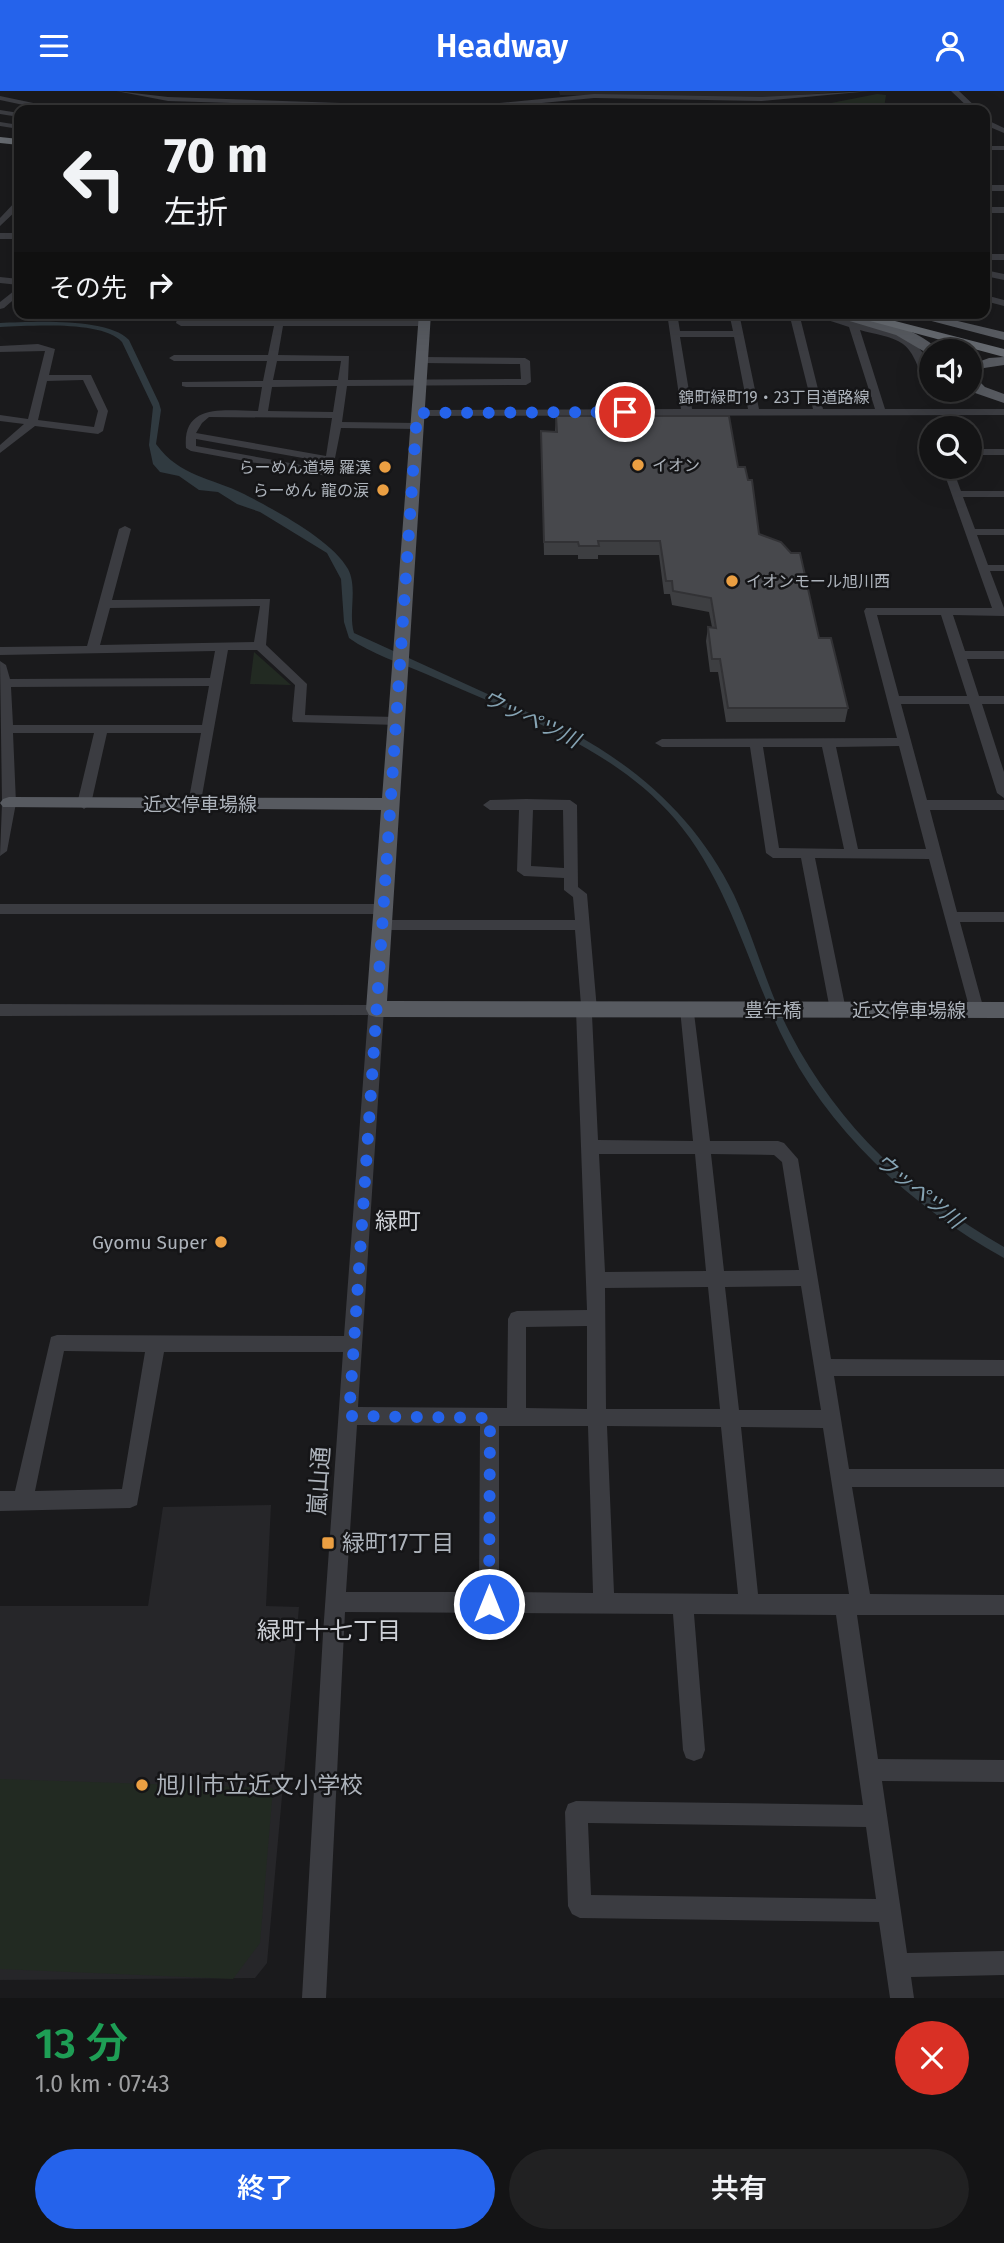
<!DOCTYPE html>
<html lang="ja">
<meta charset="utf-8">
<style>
body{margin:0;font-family:"Fira Sans","Noto Sans JP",sans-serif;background:#212122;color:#f1f3f6;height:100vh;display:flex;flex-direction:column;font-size:26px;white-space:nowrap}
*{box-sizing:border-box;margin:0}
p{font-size:23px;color:#9d9ea0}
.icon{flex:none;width:38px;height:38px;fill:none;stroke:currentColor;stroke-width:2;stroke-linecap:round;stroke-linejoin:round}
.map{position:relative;height:1907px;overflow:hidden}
.details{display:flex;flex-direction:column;background:#141415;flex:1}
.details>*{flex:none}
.hud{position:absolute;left:14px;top:14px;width:976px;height:214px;border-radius:14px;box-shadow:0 7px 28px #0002,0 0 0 2px #333334;background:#141415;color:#f1f3f6;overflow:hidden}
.buttons{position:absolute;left:919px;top:248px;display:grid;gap:14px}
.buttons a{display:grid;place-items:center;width:63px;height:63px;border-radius:50%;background:#141415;box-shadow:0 7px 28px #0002,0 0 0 2px #333334;font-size:35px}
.pin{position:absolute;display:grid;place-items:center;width:60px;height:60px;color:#fff;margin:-30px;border:4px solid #fff;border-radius:50%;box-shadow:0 2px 7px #0007}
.me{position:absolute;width:77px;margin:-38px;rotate:0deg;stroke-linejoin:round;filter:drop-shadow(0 0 5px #0008)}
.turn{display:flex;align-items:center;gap:24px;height:147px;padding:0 35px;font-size:32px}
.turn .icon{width:91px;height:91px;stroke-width:2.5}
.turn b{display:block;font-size:49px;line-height:60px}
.then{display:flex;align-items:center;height:66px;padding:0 35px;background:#0003;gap:14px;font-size:26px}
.round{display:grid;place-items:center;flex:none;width:74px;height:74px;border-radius:37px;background:#212122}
.head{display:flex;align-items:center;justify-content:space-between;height:119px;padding:0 35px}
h1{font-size:42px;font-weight:600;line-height:52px;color:#1e9e55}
.cta{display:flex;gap:14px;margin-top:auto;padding:14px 35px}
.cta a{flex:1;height:80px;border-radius:42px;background:#2563eb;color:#fff;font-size:28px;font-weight:600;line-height:80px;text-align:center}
.cta a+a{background:#212122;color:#f1f3f6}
header{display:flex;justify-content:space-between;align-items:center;height:91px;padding:0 35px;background:#2563eb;color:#fff;font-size:32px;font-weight:600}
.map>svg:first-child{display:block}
.built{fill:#262629}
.green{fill:#222a22}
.water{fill:#303a40}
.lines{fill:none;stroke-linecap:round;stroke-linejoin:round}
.minor{fill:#3b3c41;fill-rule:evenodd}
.major{fill:#575a60;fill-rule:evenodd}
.highway{fill:#676b71;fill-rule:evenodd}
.wall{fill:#3d3e41}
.building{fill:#47484c;stroke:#323235;stroke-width:2}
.route{stroke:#2563eb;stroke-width:12;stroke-dasharray:0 21.6}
.poi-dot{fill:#eb9f42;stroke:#151517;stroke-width:2.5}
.labels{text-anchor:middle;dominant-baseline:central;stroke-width:5;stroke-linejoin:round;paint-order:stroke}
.far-street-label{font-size:16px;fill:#adb3bb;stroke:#151517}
.far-poi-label{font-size:16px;fill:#adb3bb;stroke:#151517;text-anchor:start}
.street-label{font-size:19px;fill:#adb3bb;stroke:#151517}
.poi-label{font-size:19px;fill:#adb3bb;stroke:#151517;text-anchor:end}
.water-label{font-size:21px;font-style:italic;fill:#86a4b4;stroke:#151517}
.quarter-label{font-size:23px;fill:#ced1d7;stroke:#151517}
.near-street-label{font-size:23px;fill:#adb3bb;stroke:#151517}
.near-poi-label{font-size:23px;fill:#adb3bb;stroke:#151517;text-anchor:start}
.near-neighbourhood-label{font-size:24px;fill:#ced1d7;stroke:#151517}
</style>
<header><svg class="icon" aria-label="menu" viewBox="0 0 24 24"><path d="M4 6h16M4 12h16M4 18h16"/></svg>Headway<svg class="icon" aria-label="person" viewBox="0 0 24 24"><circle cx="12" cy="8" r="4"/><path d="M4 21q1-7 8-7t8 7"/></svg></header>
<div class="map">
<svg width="1004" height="1907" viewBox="0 0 1004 1907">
<rect width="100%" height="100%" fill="#1a1a1c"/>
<!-- built -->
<path class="built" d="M559 0H850L762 7 560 4Z
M271 1414 266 1515 299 1516 267 1872 255 1887 0 1889V1515H148L163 1416Z"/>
<!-- green -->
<path class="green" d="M877 3 886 4 884 17 870 19H733L826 13Z
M254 561 291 594 250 593Z
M0 1688 273 1697 260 1852 233 1888 0 1878Z"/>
<!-- water -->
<path class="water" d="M0 232C31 231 107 226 129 249L159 312 161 319 156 353C180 386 210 386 244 403 273 418 332 449 348 478 358 497 348 522 354 542L573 642C643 680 699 732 734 804 755 849 767 898 790 942 840 1038 911 1102 1004 1156V1167C911 1115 826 1039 780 941 747 870 727 789 675 728 611 654 513 622 426 583 401 572 371 563 349 547L344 531 341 488 327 462 260 421 237 413 218 401 199 399 179 385 160 381 153 373 149 354 153 316 122 251C103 229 29 235 0 236Z"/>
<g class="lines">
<!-- minor -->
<path class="minor" d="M116 0 168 6 457 16 594 3 762 6 871 0 762 10 594 7 468 19 168 10Z
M951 0H959L979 19H971Z
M0 5 57 17 61 19H47L0 9Z
M750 15 753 19H709L713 17Z
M0 19 19 22V26L0 23Z
M985 28 1004 37V42L985 34Z
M0 31 19 34V38L0 35Z
M985 55H1004V59H985Z
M985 94H1004V100H985Z
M16 110H19V117L0 135V127Z
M985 116H1004V122H985Z
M0 142H19V148H0Z
M985 163H1004V169H985Z
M985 179 1004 183V189L985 185Z
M0 186 19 188V194L0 192Z
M19 196V204L4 217 0 218V211Z
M985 204 1004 209V215L985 210Z
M80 222H165L160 225H85Z
M179 222H189L187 229 424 230 429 233 427 235H283L278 264 349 265 348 289 521 288 520 273 422 272 417 269 422 266 525 267 530 270 531 291 526 294 347 295 342 331 417 332 422 335 417 338 341 337 332 382 327 385 191 360 186 357C182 311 226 320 258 320L262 296H186L182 295V291L263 290 267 270H174L169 267 174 264H268L274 235H181L176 232ZM277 270H341L338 289H273ZM337 295 333 321 268 320 272 296ZM209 326 332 327 326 365 196 342 202 332ZM196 348 325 371 323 378 196 355Z
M667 222H677L680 240H733L729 222H739L759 318H813L789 222H799L823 318H875L849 236 806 222C826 222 899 239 913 251 927 263 931 277 931 295 919 289 918 264 903 253 892 245 873 243 860 239L885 318H1004V324L417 325 412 322 417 319 681 318ZM680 246H734L748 318H692Z
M38 253 55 258 49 284H91L108 320 103 340 98 343 35 335 0 362V354L24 333 0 330V324L28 328 45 260 0 261V255ZM83 289 98 320 94 336 38 329 47 290Z
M970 358H1004V364H970Z
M942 376H952L961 400H1004V406H963L975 438H1004V444H977L988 474H1004V480H990L1004 517V525L953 524 965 560H1004V568H967L979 605H1004V613H982L1004 681V707L997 702 969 613H901L927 709H1004V719H930L957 821H1004V831H960L984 919 976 925 971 923 929 768 815 767 846 919 838 925 830 919 801 767H773L766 762 750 656H662L655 652 662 648 897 647 864 520 866 517H992ZM877 524H941L967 605H899ZM899 655 926 758H858L836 656ZM763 656H822L844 758 779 757Z
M125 435 131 438 112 509 270 508 266 554 307 593 305 624 397 626 403 630 397 634 293 631 292 628 295 594 257 559H228L200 716H190L188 713 201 642H107L91 713 84 718 77 713 94 642H13L16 712 7 760 0 765 2 712 0 570 6 574 10 588 210 587 215 560 0 564V556L87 555 119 438ZM260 515 254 551 100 554 110 517ZM209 595 202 634H13L11 596Z
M526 708 570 709 577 714 578 796 587 803 597 919 592 924 598 1049 693 1050 680 918 683 914H693L710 1050H778L784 1052 798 1068 831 1268 1004 1269V1285H834L849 1378H1004V1396H852L870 1503 1004 1504V1524H857L878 1668 1004 1669V1691L882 1690 907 1862 1004 1860V1884L911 1886 914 1907H890L879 1831 580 1827 572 1823 568 1815 565 1721 568 1713 576 1710 863 1714 836 1524 694 1523 705 1659 702 1667 694 1670 686 1667 683 1659 673 1523 345 1521 326 1907H302L323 1543 343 1261H164L137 1414 130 1417 0 1420V1400H15L51 1246 57 1244 344 1245 368 924 0 925V913L381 914 384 918 358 1316 507 1317 508 1228 511 1222 517 1220 587 1219 576 919 581 914 575 839H383L376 834 383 829H575L573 806 564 799V787L524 785 517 780 519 719H490L483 714 490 709ZM533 719H563L564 777 531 775ZM599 1063H695L706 1180 605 1181ZM711 1063 774 1064 782 1071 799 1179 724 1180ZM801 1195 821 1319H739L725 1196ZM708 1196 720 1318H606L605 1197ZM587 1235V1318L526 1317V1236ZM64 1260 145 1261 122 1398 35 1400ZM357 1334 480 1335 479 1501H346ZM499 1335H588L593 1502 499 1501ZM607 1335 721 1336 738 1503 614 1502ZM741 1336 823 1337 849 1503H758ZM588 1732 866 1736 876 1808 591 1804Z
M0 813H384L391 818 384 823H0Z"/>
<!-- major -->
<path class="major" d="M419 222H431L387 910 1004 911V927L376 926 369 924 366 918 381 719 3 716 0 712 3 708 9 706 382 707Z
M823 222C861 222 913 233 941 261H931L930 264 896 244Z
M901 222H924L1004 241V249Z
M1004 266V274L984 277 975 286 985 296 1004 303V312L975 302 970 296V274L989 267Z"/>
<!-- highway -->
<path class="highway" d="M0 46 19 48V54L0 52Z
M840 222H864L1004 258V266Z"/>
</g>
<!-- wall -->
<path class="wall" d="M556 325 738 376 759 443 819 547 848 617 845 631H726L718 581H710L706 550 708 536H712L709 521 672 514 670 503H664L659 464H598V468H578V464H544L541 340 555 341Z"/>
<!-- building -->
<path class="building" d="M556 325H729L738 376H745L748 389H752L759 443 781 451 791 462H800L819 547H831L848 617H728L720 568H712L708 536 716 537 711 507 673 500 672 490H666L660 450H598L599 455H579L578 451H544L541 340 557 341Z"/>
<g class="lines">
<!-- route -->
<path class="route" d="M489 1513 490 1327 349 1325 417 322 625 321"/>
</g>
<!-- markers -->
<g class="poi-dot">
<circle cx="638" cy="374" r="7"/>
<circle cx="385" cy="376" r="7"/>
<circle cx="383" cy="399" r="7"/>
<circle cx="732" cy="490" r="7"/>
<circle cx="221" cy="1151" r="7"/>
<rect x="321" y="1445" width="14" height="14" rx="3.5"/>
<circle cx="142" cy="1694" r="7"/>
</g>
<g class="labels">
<!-- far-street labels -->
<g class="far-street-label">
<text x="774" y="306">錦町緑町19・23丁目道路線</text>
</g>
<!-- far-poi labels -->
<g class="far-poi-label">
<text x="652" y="374">イオン</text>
<text x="371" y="376" text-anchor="end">らーめん道場 羅漢</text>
<text x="369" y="399" text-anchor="end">らーめん 龍の涙</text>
<text x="746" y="490">イオンモール旭川西</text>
</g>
<!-- street labels -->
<g class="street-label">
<text x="200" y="713">近文停車場線</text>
<text x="773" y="919">豊年橋</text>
<text x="909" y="919">近文停車場線</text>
</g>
<!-- poi labels -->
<g class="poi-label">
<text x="207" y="1151">Gyomu Super</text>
</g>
<!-- water labels -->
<g class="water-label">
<text transform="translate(531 628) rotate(26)">ウッペツ川</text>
<text transform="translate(919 1100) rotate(39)">ウッペツ川</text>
</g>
<!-- quarter labels -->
<g class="quarter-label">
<text x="398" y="1130">緑町</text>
</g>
<!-- near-street labels -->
<g class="near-street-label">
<text transform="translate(319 1390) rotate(-86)">嵐山通</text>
</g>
<!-- near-poi labels -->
<g class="near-poi-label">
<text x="342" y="1452">緑町17丁目</text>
<text x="156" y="1694">旭川市立近文小学校</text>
</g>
<!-- near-neighbourhood labels -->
<g class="near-neighbourhood-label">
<text x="329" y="1540">緑町十七丁目</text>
</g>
</g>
</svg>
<div class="buttons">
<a><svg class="icon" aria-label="sound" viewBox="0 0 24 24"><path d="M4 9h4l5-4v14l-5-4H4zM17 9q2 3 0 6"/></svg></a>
<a><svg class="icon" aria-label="search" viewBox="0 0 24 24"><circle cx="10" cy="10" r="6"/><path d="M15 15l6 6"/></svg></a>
</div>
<div class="pin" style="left:625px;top:321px;background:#d93025"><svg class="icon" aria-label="arrive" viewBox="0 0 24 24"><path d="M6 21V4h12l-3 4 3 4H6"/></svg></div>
<svg class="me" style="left:489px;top:1513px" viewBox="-20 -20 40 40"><circle r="17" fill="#2563eb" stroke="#fff" stroke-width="3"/><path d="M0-11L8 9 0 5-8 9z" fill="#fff"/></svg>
<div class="hud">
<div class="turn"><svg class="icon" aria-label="left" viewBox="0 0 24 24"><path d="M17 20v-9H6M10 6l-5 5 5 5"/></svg><div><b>70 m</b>左折</div></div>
<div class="then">その先<svg class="icon" aria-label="right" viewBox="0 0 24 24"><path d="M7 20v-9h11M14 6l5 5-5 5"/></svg></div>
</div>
</div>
<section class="details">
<div class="head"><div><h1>13 分</h1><p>1.0 km · 07:43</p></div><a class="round" style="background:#d93025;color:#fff"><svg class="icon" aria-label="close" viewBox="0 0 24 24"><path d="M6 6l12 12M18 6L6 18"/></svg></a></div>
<div class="cta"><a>終了</a><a>共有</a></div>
</section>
